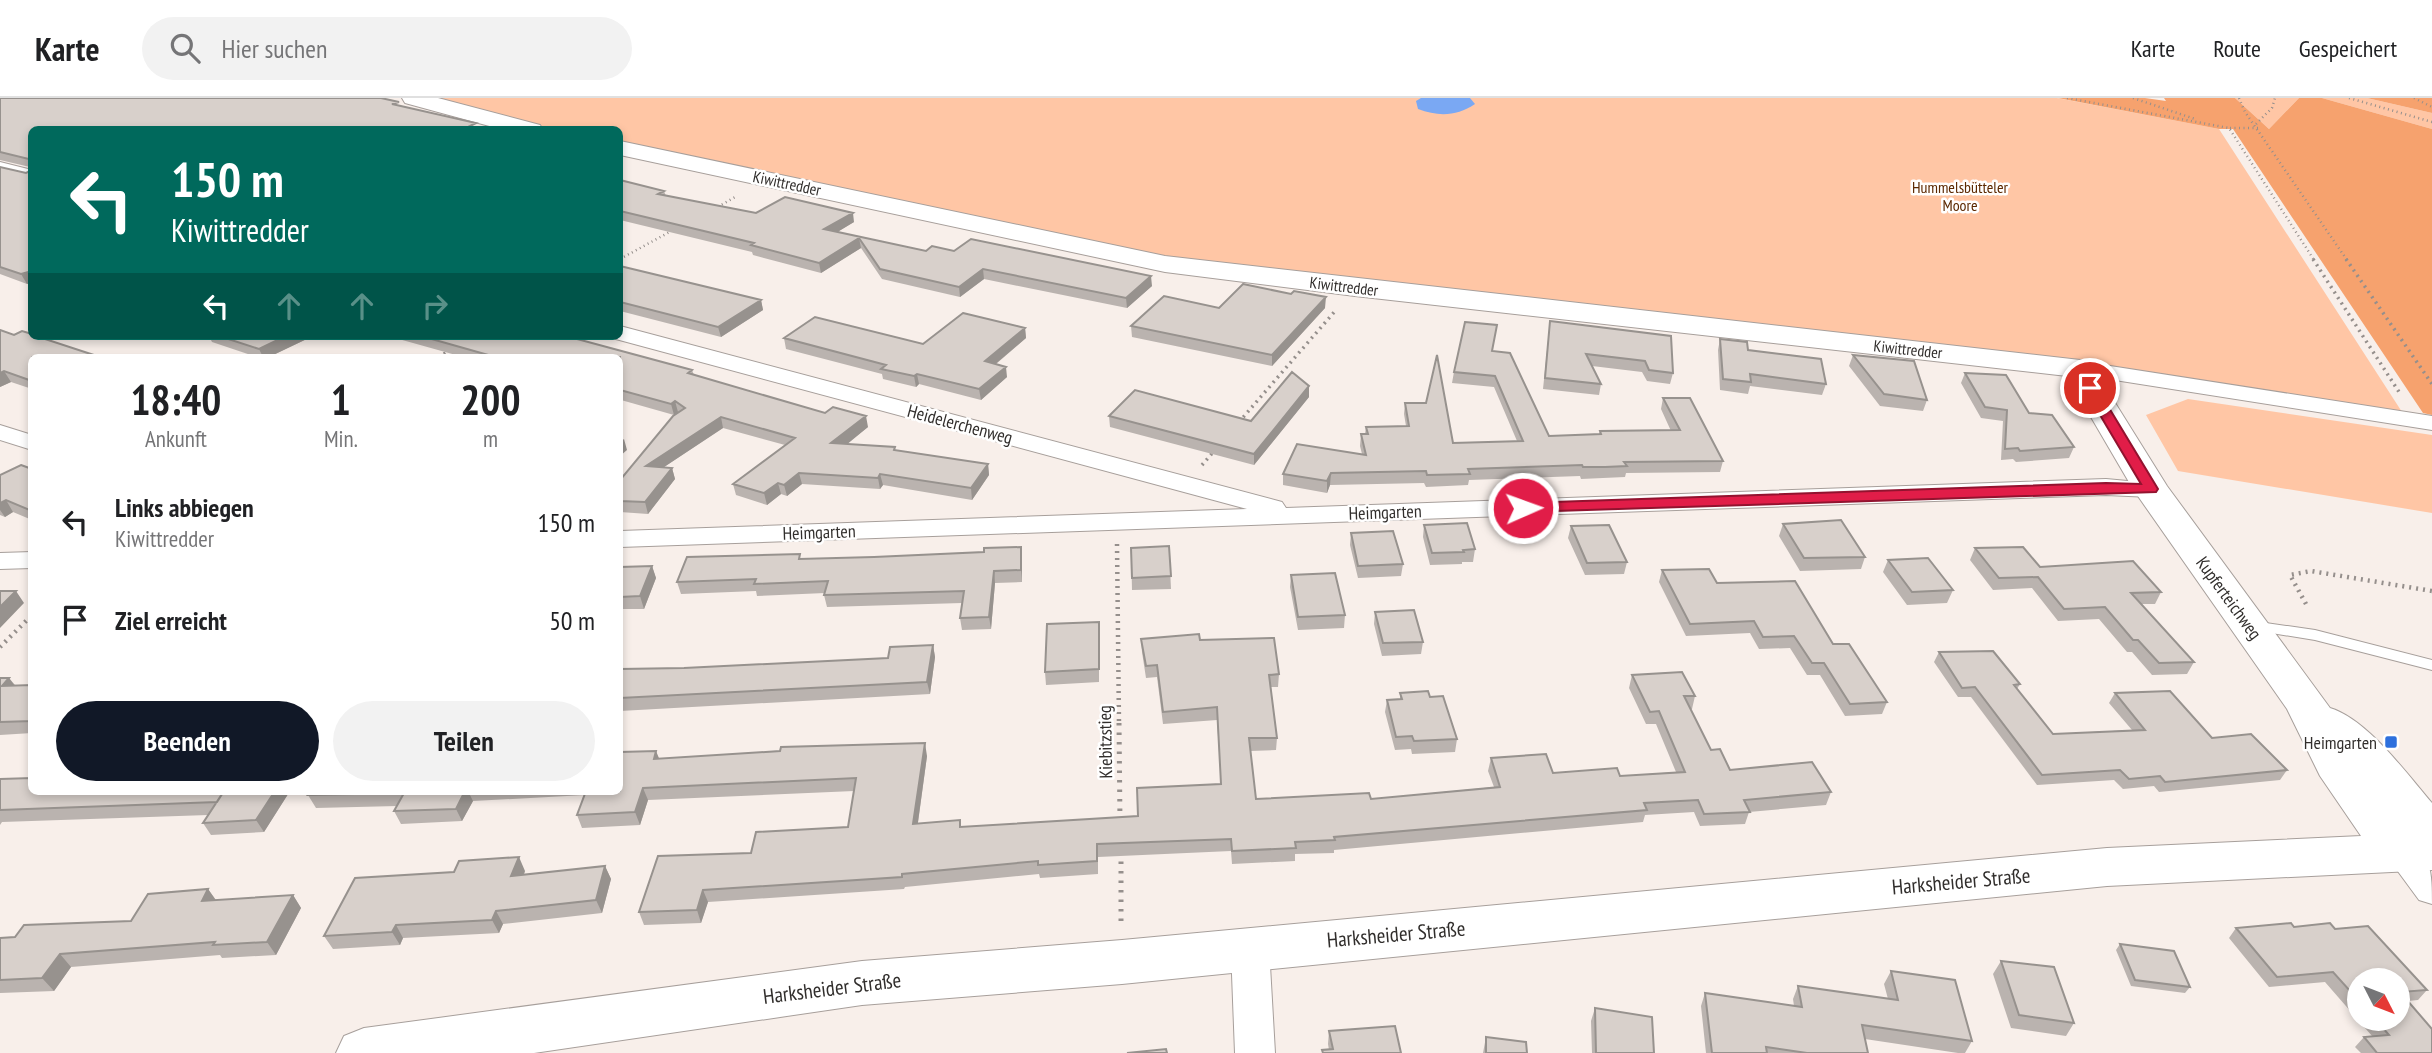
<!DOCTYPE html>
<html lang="de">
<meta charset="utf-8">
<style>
body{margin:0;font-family:"PT Sans Narrow",sans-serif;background:#f2f2f2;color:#202124;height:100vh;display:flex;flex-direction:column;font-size:26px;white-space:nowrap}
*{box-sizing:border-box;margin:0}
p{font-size:23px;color:#757577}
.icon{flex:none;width:38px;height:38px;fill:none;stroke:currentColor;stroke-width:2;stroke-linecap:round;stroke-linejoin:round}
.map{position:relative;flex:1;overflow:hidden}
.panel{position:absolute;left:28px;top:256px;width:595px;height:441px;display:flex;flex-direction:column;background:#fff;border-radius:10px;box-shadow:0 4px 10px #0003}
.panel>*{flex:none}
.guide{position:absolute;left:28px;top:28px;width:595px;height:214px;border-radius:10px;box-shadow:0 4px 10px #0003;background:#00695c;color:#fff;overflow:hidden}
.needle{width:46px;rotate:132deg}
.buttons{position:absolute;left:2347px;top:870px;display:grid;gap:14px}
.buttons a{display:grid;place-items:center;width:63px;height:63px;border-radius:50%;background:#fff;box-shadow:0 4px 10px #0003;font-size:35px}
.pin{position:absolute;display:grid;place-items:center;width:60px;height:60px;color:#fff;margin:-30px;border:4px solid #fff;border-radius:50%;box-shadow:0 2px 7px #0007}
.me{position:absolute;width:77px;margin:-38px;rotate:88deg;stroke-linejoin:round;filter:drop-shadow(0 0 5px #0008)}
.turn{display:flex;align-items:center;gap:24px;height:147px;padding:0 28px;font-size:32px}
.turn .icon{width:91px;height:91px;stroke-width:2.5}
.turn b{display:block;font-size:49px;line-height:60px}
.lanes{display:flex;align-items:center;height:66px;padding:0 28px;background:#0003;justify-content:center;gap:35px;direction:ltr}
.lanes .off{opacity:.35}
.eta{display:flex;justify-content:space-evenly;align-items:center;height:119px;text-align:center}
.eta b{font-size:42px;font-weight:600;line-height:49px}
.button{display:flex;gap:14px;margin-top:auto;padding:14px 28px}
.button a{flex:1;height:80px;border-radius:42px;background:#111827;color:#fff;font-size:28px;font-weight:600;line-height:80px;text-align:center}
.button a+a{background:#f2f2f2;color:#202124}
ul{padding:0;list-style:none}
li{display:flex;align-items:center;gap:21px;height:98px;padding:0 28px}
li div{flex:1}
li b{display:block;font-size:26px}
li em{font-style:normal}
header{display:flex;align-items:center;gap:42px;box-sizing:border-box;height:98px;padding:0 35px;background:#fff;border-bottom:2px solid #e0e0e0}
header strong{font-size:33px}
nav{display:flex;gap:38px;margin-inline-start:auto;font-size:24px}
.search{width:490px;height:63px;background:#f2f2f2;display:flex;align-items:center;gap:18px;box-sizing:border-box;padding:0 24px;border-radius:38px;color:#757577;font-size:26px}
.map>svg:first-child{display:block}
.green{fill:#ffc6a5}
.forest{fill:#f6a26e}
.water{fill:#7aa8f3}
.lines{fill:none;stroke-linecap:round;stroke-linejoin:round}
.lane-casing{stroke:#a79f9b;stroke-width:2}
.street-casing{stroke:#a79f9b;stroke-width:2}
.secondary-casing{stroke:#a79f9b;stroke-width:2}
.path-far3{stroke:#958f8c;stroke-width:2.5;stroke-dasharray:1 3.5;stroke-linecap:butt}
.path-far2{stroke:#958f8c;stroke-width:3.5;stroke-dasharray:2 4.5;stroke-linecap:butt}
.path-far1{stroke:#958f8c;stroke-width:4.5;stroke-dasharray:2 5;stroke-linecap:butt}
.path{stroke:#958f8c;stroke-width:5;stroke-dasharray:2.5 7;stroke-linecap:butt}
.lane{fill:#fff;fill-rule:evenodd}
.street{fill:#fff;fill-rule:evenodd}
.secondary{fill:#fff;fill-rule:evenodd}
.wall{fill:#bab3af;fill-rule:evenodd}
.shaded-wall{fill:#97928e}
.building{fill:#d8d0cb;stroke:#97928e;stroke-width:2}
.route{fill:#e11d48;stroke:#92132f;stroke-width:2}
.poi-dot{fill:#2e70dd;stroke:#fff;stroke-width:2.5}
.labels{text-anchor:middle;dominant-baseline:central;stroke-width:5;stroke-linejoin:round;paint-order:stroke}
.far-street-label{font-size:16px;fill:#312e2c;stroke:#fff}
.far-park-label{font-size:16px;fill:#5c2800;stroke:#fff}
.street-label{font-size:18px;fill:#312e2c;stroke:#fff}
.poi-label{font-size:18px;fill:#312e2c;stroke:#fff;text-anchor:end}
.near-street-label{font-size:21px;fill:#312e2c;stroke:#fff}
</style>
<header>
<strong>Karte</strong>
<div class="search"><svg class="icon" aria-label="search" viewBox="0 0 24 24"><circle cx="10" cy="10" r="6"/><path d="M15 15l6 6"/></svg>Hier suchen</div>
<nav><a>Karte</a><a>Route</a><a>Gespeichert</a></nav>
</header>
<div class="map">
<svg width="2432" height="955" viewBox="0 0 2432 955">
<rect width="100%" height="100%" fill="#f8efea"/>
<!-- green -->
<path class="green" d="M434 0H2057L2219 31 2402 314 1172 161 620 45V32L553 31 503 21Z
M2235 0H2299L2269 31Z
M2322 0H2367L2432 15V31Z
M2188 301 2432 337V415L2178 373 2146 317Z"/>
<!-- forest -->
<path class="forest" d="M2058 0H2145L2166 3 2164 0H2235L2269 31 2299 0H2322L2432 31V317L2423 315 2233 31H2219Z
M2367 0H2432V15Z"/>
<!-- water -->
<path class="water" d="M1421 0H1470L1475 6C1457 18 1439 19 1418 11L1416 3Z"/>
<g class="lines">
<defs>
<path id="lane" d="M2252 523 2315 532 2432 562V572L2315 542 2247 531 2245 528 2247 525Z"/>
<path id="street" d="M0 64 32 72V82L0 74Z
M620 228 1282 404 1286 410 2106 381 2160 386 2164 391 2160 396 2151 399 2106 397 620 449V433L1247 411 612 240 620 238Z
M2078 263 2432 318V332L2070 275 2067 270 2070 265Z
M0 327 32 337V352L0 342Z
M32 454V470L0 471V455Z
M2401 739C2432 750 2432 776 2432 806L2419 802 2383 753 2389 743Z
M1250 834 1263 839 1269 850 1275 955H1235L1231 850 1237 839Z"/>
<path id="secondary" d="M402 0H438L540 27 543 32H504L405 5Z
M620 43 1165 158 2089 263 2167 388 2330 610C2367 621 2407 676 2432 705V772L2107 788 1122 886 862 907 534 955H336L344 938 364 930 862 863 1122 842 2107 750 2361 738 2320 678 2287 611 2133 391 2067 278 1355 198 1165 174 620 57Z"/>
</defs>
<!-- lane casing -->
<use href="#lane" class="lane-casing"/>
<!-- street casing -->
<use href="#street" class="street-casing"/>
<!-- secondary casing -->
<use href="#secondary" class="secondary-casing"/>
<!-- path-far3 -->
<path class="path-far3" d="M2067 0 2229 30 2314 162
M2133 0 2195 21
M2239 0 2245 14 2347 162
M2349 0 2432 24
M2414 0 2432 9
M2256 26 2272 10 2275 0
M2230 30H2259
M714 111 737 98
M620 161 675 131"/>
<!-- path-far2 -->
<path class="path-far2" d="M2313 161 2401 297
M2346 161 2432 286
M438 259 451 252
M1239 324 1336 212
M1202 367 1215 352"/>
<!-- path-far1 -->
<path class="path-far1" d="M1117 446 1119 627
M2306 506 2290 477 2311 473 2432 493
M0 549 32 517"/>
<!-- path -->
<path class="path" d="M1119 625 1120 724
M1121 754V829"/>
<!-- lane -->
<use href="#lane" class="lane"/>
<!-- street -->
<use href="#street" class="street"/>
<!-- secondary -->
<use href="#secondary" class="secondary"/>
</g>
<!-- wall -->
<path class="wall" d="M0 0 32 32V184L27 186 0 176V69L26 75 30 73V69L0 62Z
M620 82 664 93 666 98 756 115 854 124 837 134 926 153H954L1152 188 1127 210 984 181 960 199 882 181 861 150 821 175 753 157 752 154 620 122Z
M620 168 761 202 763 212 721 239 620 213Z
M1219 210H1325L1272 268 1132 239 1131 228Z
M1550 223 1673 275 1670 286 1647 283 1642 274 1592 268 1601 286 1599 297 1543 291Z
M1025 230 1026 240 996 266 1007 279 981 302 919 286 916 289 883 281 882 276 786 251 784 240 923 246Z
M0 232 32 259V291L11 284 0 289Z
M209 238H313L269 259H257L212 244Z
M388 238H566L692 272 694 277 868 329 846 346 895 349V352L988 366 989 377 972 402 883 387 880 391 802 386 787 398 781 396 767 407 736 397 733 386 785 347 723 330 664 369 672 370 675 381 648 416 620 414V382L674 317 621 302 620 303V259H463Z
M1495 238 1492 253 1549 338 1599 336 1600 333H1671L1661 311 1663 300 1723 363 1720 374 1626 375 1625 379 1581 381 1580 378 1469 382 1468 387 1426 389 1424 385 1330 387 1327 395 1283 387V376L1362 356 1360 348 1361 336H1365L1366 329 1406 328 1404 316 1405 305 1453 345 1517 343 1494 289 1452 285 1454 274Z
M1720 241 1826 286 1822 297 1750 288 1748 296 1720 292 1718 252Z
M1853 257 1927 302 1923 313 1880 308 1849 268Z
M1965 275 2029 315 2074 349 2069 360 2016 364 2013 361 2001 362 2003 323 1981 320 1961 285Z
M1309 288V299L1254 367 1110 329 1109 318 1251 323Z
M32 371V422L13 414 5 419 0 417V377Z
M1783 426 1865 459 1861 471 1800 473 1779 438Z
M1424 427 1475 451 1473 464H1462V466L1430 467 1423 439Z
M1571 428 1627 464 1624 476 1585 477 1568 440Z
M1351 435 1403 466 1401 478 1358 480 1350 447Z
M1169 448 1171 491 1132 492 1131 450Z
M1021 449 1022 484 995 485 991 531 962 532 960 520 962 505 827 509 824 497 825 495 757 498 756 493 681 496 677 484 801 461 874 459 984 454Z
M1975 450 2040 469 2161 494 2155 506H2141L2194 564 2187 576 2152 577 2132 554H2127L2099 521 2058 523 2032 490 1993 492 1970 462Z
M1888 462 1953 492 1947 505 1907 507 1883 474Z
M652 468 656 480 644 511H620V469Z
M1662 472 1717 485 1833 546 1887 604 1882 616 1845 618 1820 577H1807L1790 550 1759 551 1750 535 1686 538 1659 484Z
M1291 477 1345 517 1344 530 1298 532 1290 489Z
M1375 514 1423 544 1421 556 1382 558 1374 526Z
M1099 524V584L1046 587 1045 574Z
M1141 541 1200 542 1279 576 1278 589H1271L1277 640 1276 652 1250 653 1256 701H1371L1494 689 1488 673 1491 660 1553 675 1620 678 1676 674 1656 626H1646L1629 590 1632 577 1695 598 1692 611H1690L1711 652 1730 672 1831 694 1826 707 1749 714 1745 726 1700 728 1694 714 1645 717 1643 724 1334 752V755L1295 756V763L1232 766 1231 753 1098 759V776L1040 780 1039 776 905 789 904 791 708 804 701 825 644 827 639 814 751 755 848 729 854 693 648 702 640 727 582 730 577 717 585 697 473 703 462 723 401 726 394 713 397 708 316 710 308 697 311 693H620L659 661 927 658 918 725 961 729 1138 718 1221 686 1217 622 1163 626 1157 579 1146 580 1142 554Z
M933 547 935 559 930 596 620 613V571L684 570 888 560Z
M1939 554 2020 586 2017 591 2053 636 2132 632 2109 605 2115 595 2212 640 2287 672 2280 682 2159 694 2154 688 2123 691 2114 682 2037 687 1971 599H1958L1934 564Z
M0 580H9L15 587H32V635L0 637Z
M1400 595 1430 599 1457 641 1455 654 1412 656 1411 651 1395 652 1385 614 1387 602 1400 601Z
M0 681 290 693 264 734 211 737 203 725 208 717 2 724 0 727Z
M605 768 611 781 602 815 503 826 499 835 403 840 400 847 333 851 324 838 525 773 524 777Z
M208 791 216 802 293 797 301 810 276 857 222 860 220 857 71 869 54 893 0 895V840L15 839 131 823Z
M2294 829 2335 831 2427 892 2418 902 2408 903 2432 955H2361L2355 949 2364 939 2372 938 2325 884 2269 889 2229 840 2236 830ZM2359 882 2398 920H2359Z
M2120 846 2190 889 2185 895 2131 888 2116 852Z
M2001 863 2074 925 2066 938 2011 930 1993 876Z
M1891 873 1972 943 1965 955H1958L1865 941 1868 955H1706L1701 908 1705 895 1794 908 1793 901 1798 888 1888 901 1884 886Z
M1595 910 1654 955H1592L1591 923Z
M1329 933 1401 955H1322V952H1329L1328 946Z
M1486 939 1527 955H1483Z"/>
<!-- shaded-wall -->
<path class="shaded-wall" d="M853 115 854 124 826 141 824 131Z
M859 140 861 150 821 175 819 165Z
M983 171 984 181 960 199 959 189Z
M30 173 32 175V184L27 186 21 176Z
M1151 178 1152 188 1127 210 1126 200Z
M1326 199 1325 210 1272 268V257Z
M761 202 763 212 721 239 718 229Z
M1025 230 1026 240 986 274 985 263Z
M286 238H313L269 259H263L259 251Z
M1006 269 1007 279 981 302 979 291Z
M4 273 11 284 0 289V275Z
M917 276 919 286 916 289 914 278Z
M1309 288V299L1254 367V356Z
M675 303 678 314 674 317 671 306Z
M866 318 868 329 834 357 831 345Z
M721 319 723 330 649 379 646 368Z
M624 341 627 352 620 358V344Z
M988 366 989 377 972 402 971 390Z
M672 370 675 381 648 416 645 404Z
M799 375 802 386 787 398 784 387Z
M1331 375 1330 387 1327 395V383Z
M880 376 883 387 880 391 878 380Z
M778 385 781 396 767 407 764 395Z
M6 402 13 414 5 419 0 412V405Z
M1021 449 1022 460V484L1021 472Z
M652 468 656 480 644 511 640 498Z
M994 473 995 485 991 531 989 519Z
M16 493 24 505 0 530V509Z
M933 547 935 559 930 596 927 584Z
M9 580 18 592 2 588Z
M925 645 927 658 916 738 913 726Z
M656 653 661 665 654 661Z
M643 690 648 702 640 727 635 714Z
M275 693H290L264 734 256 722Z
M465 693H468L473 703 462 723 456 711Z
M519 759 525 773 517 791 511 778Z
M605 768 611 781 602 815 596 802Z
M208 791 217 804 202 803Z
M703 792 708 804 701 825 697 812Z
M293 797 301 810 276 857 267 844Z
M496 813 503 826 499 835 492 822Z
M396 827 403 840 400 847 392 834Z
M60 856 71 869 54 893 42 880Z"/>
<!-- building -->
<path class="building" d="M0 0H381L399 4 392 6 476 25 470 28 485 32H32V173L21 176 0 169V69L26 75 30 73 29 61 0 54Z
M620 82 664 93 658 96 756 115 785 99 853 115 824 131 926 153 932 148 954 153 971 141 1151 178 1126 200 983 171 959 189 880 171 859 140 819 165 751 147 754 145 620 113Z
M620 168 761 202 718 229 620 204Z
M1243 186 1291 196 1294 193 1326 199 1272 257 1131 228 1164 198 1219 210Z
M963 215 1025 230 985 263 1006 269 979 291 917 276 914 278 881 271 886 267 784 240 815 219 923 246Z
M1550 223 1671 238 1673 275 1649 272 1645 263 1586 256 1601 286 1545 280Z
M1465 224 1497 227 1492 253 1510 255 1549 338 1601 336 1600 333 1680 332 1663 300H1690L1723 363 1624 364 1627 368 1605 369H1583L1582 367 1468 371 1470 376 1427 377 1426 373 1331 375 1327 383 1283 376 1297 346 1366 357 1361 336H1368L1366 329 1409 328 1405 305H1426L1437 257 1453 345 1523 343 1495 278 1454 274Z
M0 232 14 237 22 233 32 236V238H36L100 259H32V283L4 273 0 275Z
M219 238H286L259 251Z
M421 238H566L692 272 688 275 825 315 833 309 866 318 831 345 895 349 894 352 988 366 971 390 880 376 878 380 799 375 784 387 778 385 764 395 733 386 795 340 721 319 646 368 672 370 645 404 620 403V382L673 318 685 310 675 303 671 306 620 292V259H490L492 258Z
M1720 241 1747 244 1748 252 1821 261 1826 286 1750 276 1751 284 1723 281Z
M1853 257 1914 263 1927 302 1884 296Z
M1292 274 1309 288 1254 356 1109 318 1135 292 1251 323Z
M1965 275 2006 277 2029 315 2052 317 2074 349 2020 353 2018 350 2005 351 2007 312 1985 309Z
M21 367 32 371V413L6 402 0 405V377Z
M1841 422 1865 459 1804 460 1783 426Z
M1467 425 1475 451 1463 452 1464 454 1432 455 1424 427Z
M1609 427 1627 464 1587 465 1571 428Z
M1393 433 1403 466 1358 468 1351 435Z
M1169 448 1171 478 1132 480 1131 450Z
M1021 449V472L994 473 989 519 960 520 964 493 824 497 828 483 754 486 756 481 677 484 687 459 800 456 799 461 874 459 984 454V450Z
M2023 449 2040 469 2133 463 2161 494 2131 495 2194 564 2159 565 2138 542H2133L2105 509 2064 511 2038 479 1999 480 1975 450Z
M1928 460 1953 492 1912 494 1888 462Z
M652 468 640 498 620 499V469Z
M1709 471 1717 485 1795 483 1833 546H1849L1887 604 1850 606 1824 565H1812L1794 538 1763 539 1754 523 1690 526 1662 472Z
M1335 475 1345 517 1298 519 1291 477Z
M0 493H16L0 509Z
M1414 512 1423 544 1383 545 1375 514Z
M1099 524V571L1045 574 1047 526Z
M1199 536 1200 542 1274 540 1279 576 1269 577 1277 640H1249L1256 701 1369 695 1371 701 1500 689 1491 660 1546 656 1553 675 1617 670 1620 678 1685 674 1659 613 1650 614 1632 577 1682 574 1695 598H1684L1711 652 1720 651 1730 672 1812 664 1831 694 1744 702 1750 714 1704 716 1698 702 1644 705 1647 712 1334 739 1335 742 1295 744 1296 750 1232 753 1231 741 1097 746V763L1038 767V763L902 776V779L703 792 697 812 639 814 658 758 751 755 756 734 848 729 856 680 643 690 635 714 577 717 586 693H620V654L656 653 654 661 780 653 781 649 925 645 913 726 960 722V729L1138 718 1137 690 1221 686 1217 609 1163 614 1157 567 1146 568 1141 541Z
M933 547 927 584 620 600V571L684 570 888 560 890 549Z
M1993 553 2020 586 2014 587 2053 636 2145 632 2115 595 2170 593 2212 640 2251 636 2287 672 2165 684 2160 678 2129 681 2120 672 2042 677 1975 589 1962 590 1939 554Z
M0 580H9L2 588 32 587V623L0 624Z
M1428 593 1430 599 1443 598 1457 641 1414 643 1412 638 1396 639 1387 602 1402 601 1400 595Z
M32 680V693H224L217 704 0 712V681Z
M224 693H275L256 722 203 725Z
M311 693H465L456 711 394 713 404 695 308 697Z
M519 759 511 778 605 768 596 802 496 813 492 822 396 827 392 834 324 838 355 780 454 774 459 763Z
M208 791 202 803 293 797 267 844 213 847 215 844 60 856 42 880 0 882V840L15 839 24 827 131 823 148 796Z
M2291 825 2294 829 2330 825 2335 831 2368 828 2427 892 2400 894 2432 931V955H2377L2364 939 2389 937 2374 920H2398V882H2359V903L2333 874 2277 879 2236 830Z
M2120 846 2174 853 2190 889 2135 882Z
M2001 863 2054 869 2074 925 2019 917Z
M1891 873 1955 882 1972 943 1862 927 1868 955H1807L1766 949 1767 955H1712L1705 895 1802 909 1798 888 1898 902Z
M1595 910 1652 919 1654 955H1596Z
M1395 928 1401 955H1323L1322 952 1333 951 1329 933Z
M1486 939 1526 944 1527 955H1486Z
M1166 951 1167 955H1127Z"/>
<!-- route -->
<path class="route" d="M2090 286 2097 290 2158 391 2156 394 1523 414 1515 410 1523 405 2106 385 2141 386 2084 290Z"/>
<!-- markers -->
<rect class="poi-dot" x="2384" y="637" width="14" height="14" rx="3.5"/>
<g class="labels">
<!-- far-street labels -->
<g class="far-street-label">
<text transform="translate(787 85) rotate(12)">Kiwittredder</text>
<text transform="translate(1344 188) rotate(7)">Kiwittredder</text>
<text transform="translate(1908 251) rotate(6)">Kiwittredder</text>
</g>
<!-- far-park labels -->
<g class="far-park-label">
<text x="1960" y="89">Hummelsbütteler<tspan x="1960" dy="18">Moore</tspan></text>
</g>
<!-- street labels -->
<g class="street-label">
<text transform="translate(960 326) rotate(15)">Heidelerchenweg</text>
<text transform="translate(1385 414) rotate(-2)">Heimgarten</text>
<text transform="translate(819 434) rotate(-2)">Heimgarten</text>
<text transform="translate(2229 500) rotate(54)">Kupferteichweg</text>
<text transform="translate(1105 644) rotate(-91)">Kiebitzstieg</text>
</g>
<!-- poi labels -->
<g class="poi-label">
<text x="2377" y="644">Heimgarten</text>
</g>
<!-- near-street labels -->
<g class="near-street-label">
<text transform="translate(1961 783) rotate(-5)">Harksheider Straße</text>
<text transform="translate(1396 836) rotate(-5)">Harksheider Straße</text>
<text transform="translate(832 890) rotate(-7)">Harksheider Straße</text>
</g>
</g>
</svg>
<div class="buttons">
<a><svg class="needle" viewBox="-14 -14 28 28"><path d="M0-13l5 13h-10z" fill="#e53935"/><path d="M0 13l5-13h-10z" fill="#757577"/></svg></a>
</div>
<div class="pin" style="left:2090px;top:290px;background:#d93025"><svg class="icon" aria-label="arrive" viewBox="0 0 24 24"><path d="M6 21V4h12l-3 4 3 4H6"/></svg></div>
<svg class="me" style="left:1523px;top:410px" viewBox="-20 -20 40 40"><circle r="17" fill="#e11d48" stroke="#fff" stroke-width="3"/><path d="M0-11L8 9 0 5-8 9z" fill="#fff"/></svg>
<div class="guide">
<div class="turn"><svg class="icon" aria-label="left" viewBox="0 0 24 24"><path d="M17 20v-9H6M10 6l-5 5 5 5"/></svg><div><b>150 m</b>Kiwittredder</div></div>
<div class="lanes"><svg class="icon" aria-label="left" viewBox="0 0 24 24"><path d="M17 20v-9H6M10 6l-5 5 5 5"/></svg><svg class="icon off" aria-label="ahead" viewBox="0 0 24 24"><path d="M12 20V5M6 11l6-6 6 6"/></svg><svg class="icon off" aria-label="ahead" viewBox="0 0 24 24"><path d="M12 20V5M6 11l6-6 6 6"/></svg><svg class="icon off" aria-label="right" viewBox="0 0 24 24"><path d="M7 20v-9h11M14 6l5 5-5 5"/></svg></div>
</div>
<section class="panel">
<div class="eta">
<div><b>18:40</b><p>Ankunft</p></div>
<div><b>1</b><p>Min.</p></div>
<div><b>200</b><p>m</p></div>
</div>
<ul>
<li><svg class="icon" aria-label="left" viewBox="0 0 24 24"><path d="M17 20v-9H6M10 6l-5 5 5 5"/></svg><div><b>Links abbiegen</b><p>Kiwittredder</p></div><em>150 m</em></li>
<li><svg class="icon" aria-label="arrive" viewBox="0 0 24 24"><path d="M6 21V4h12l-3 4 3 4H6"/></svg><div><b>Ziel erreicht</b></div><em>50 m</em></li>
</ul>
<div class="button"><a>Beenden</a><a>Teilen</a></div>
</section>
</div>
